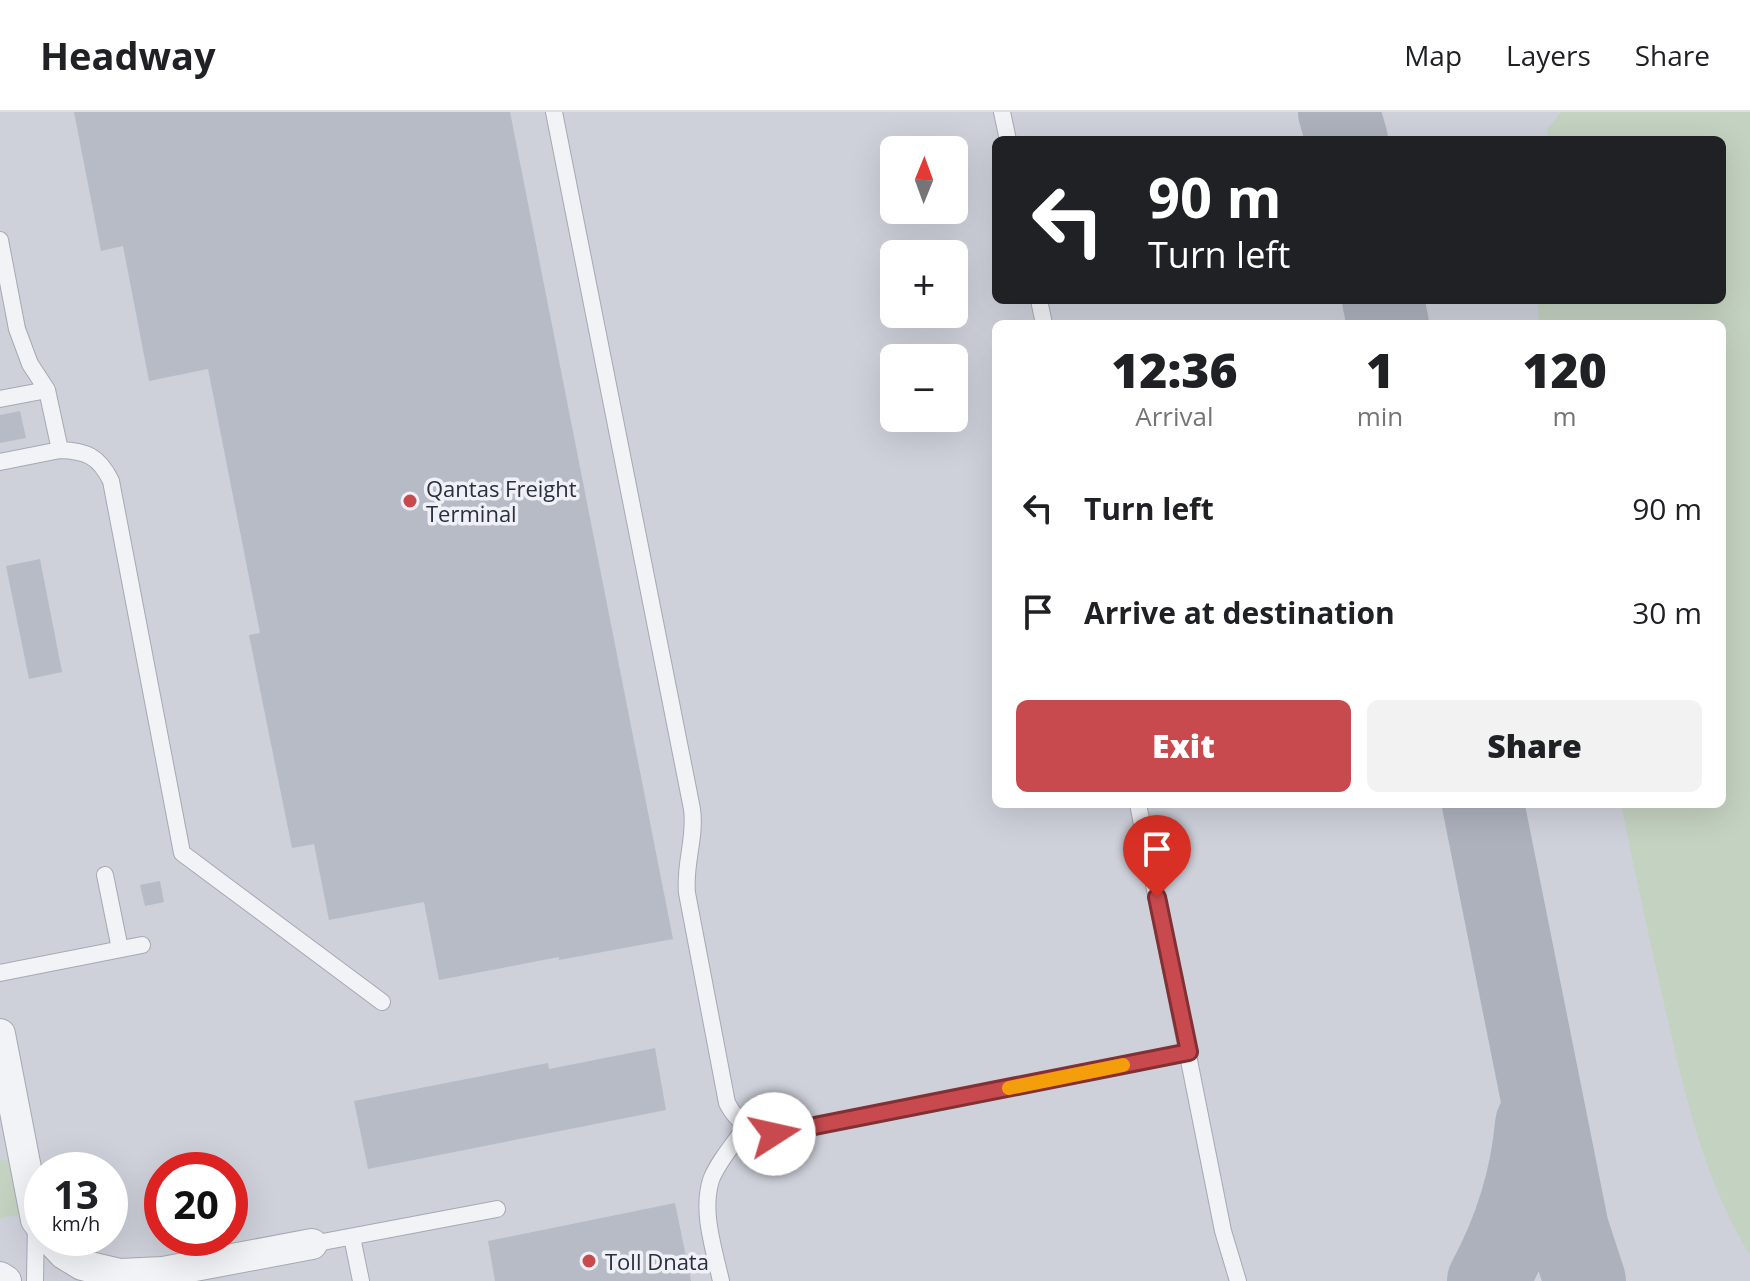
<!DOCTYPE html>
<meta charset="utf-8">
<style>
body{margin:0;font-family:"Open Sans",sans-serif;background:#f2f2f2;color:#202124;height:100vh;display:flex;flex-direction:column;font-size:30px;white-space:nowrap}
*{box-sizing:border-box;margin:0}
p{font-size:26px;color:#757577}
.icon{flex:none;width:44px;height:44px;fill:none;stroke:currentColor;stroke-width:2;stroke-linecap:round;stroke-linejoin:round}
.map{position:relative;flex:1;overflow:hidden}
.side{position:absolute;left:992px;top:208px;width:734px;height:488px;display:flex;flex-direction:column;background:#fff;border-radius:12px;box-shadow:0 8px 32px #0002}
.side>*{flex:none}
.hud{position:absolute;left:992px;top:24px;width:734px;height:168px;border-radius:12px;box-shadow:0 8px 32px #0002;background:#202124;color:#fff;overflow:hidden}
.needle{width:52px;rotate:1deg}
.controls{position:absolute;left:880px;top:24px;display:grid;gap:16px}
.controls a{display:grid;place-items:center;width:88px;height:88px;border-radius:12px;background:#fff;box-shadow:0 8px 32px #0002;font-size:40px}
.speed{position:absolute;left:24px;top:1040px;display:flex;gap:16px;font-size:40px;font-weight:700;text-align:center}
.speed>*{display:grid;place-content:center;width:104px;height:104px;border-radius:50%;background:#fff;box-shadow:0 8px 32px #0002;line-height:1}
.speed small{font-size:20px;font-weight:400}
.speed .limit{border:12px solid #d22;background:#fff;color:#111}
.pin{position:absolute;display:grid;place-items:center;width:68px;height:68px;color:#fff;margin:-82px -34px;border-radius:50% 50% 50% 0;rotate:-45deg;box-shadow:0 0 8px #0007}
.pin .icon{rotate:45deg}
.me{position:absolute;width:88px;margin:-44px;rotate:80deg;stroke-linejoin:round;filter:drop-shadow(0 0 6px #0008)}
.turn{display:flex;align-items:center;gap:28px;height:168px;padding:0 24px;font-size:36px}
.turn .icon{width:104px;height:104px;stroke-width:2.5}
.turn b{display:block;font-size:56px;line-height:68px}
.eta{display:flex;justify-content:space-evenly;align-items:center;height:136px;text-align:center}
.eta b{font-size:48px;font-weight:800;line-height:56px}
.cta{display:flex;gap:16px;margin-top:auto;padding:16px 24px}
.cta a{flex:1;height:92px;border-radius:12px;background:#c84a4f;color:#fff;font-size:32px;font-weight:800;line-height:92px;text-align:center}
.cta a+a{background:#f2f2f2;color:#202124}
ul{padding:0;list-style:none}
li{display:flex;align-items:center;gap:24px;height:104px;padding:0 24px}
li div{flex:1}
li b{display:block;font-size:30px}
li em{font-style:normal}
header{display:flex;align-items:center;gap:48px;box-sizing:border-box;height:112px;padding:0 40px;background:#fff;border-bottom:2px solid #e0e0e0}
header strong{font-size:38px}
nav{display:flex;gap:44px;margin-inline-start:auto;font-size:28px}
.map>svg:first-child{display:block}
.built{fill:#ced1da;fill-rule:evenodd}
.green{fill:#c4d2c1}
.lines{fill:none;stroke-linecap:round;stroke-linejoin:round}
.taxiway{stroke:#adb1bc;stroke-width:82}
.building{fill:#b7bbc5}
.lane-casing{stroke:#a5a9b2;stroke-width:18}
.street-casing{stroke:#a5a9b2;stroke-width:32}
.lane{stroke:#f2f3f7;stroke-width:16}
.street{stroke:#f2f3f7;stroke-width:30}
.route-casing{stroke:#823033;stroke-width:20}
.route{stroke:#c84a4f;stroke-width:14}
.slow{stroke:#f59e0b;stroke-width:14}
.poi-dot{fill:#c84a4f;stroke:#eff1f6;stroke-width:3}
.labels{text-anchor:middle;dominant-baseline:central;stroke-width:7;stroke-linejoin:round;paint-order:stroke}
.poi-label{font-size:22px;fill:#292f3f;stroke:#eff1f6;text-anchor:start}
</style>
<header>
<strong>Headway</strong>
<nav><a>Map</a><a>Layers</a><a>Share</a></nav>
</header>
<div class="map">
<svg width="1750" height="1169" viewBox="0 0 1750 1169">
<rect width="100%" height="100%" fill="#e0e2e8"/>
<!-- built -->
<path class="built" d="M0 0H1750V1169H0ZM996 28H1722V188H996ZM894 38H954V98H894ZM894 142H954V202H894ZM996 212H1722V692H996ZM894 246H954V306H894ZM42 1058H110V1126H42ZM162 1058H230V1126H162Z"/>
<!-- green -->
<path class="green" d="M1561 0H1750V1143C1707 1074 1687 992 1669 913 1652 840 1636 766 1621 692H1722V212H1539L1537 188H1722V28H1546L1548 16Z
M0 1048 11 1049 25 1102 0 1106Z"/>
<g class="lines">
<!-- taxiway -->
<path class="taxiway" d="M1339 0 1347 28
M1383 188 1388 212
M1483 692 1568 1117 1585 1169
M1488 1169C1515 1119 1531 1069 1536 1012"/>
</g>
<!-- building -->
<path class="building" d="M74 0H510L673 827 559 848V845L439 868 424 790 329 808 314 732 292 736 249 523 260 521 208 257 149 269 123 134 101 139Z
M20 299 26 326 0 331V303Z
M40 447 62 560 29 567 6 454Z
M160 769 164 790 145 794 140 773Z
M655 936 666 998 368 1057 354 989 548 951 549 957Z
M675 1091 691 1169H495L488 1129Z"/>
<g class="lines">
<defs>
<path id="lane" d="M554 0 692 697C696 726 684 752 687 781L727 991C740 1016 759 1023 787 1020L1189 940
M1002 0 1008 28
M0 128 17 217 30 252 47 278 60 338C86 339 99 344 111 369L182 741 382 890
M1039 188 1044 212
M0 287 47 278
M0 350 60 338
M1138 692 1223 1119 1238 1169
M105 763 120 837
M0 861 142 833
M352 1125 361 1169
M312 1132 497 1097
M35 1169 36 1110
M721 1169C714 1137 701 1100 711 1068 718 1049 735 1031 746 1014"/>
<path id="street" d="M0 922 36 1108 42 1116
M49 1126 64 1142 82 1153 120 1162 163 1160 312 1132
M0 1165 6 1169"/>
</defs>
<!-- lane casing -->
<use href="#lane" class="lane-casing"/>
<!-- street casing -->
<use href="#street" class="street-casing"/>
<!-- lane -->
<use href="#lane" class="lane"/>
<!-- street -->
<use href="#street" class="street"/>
</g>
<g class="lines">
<defs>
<path id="route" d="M774 1022 1189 940 1157 785"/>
</defs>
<!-- route casing -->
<use href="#route" class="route-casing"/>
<!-- route -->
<use href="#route" class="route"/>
<!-- slow -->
<path class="slow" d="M1009 976 1123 953"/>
</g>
<!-- markers -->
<g class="poi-dot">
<circle cx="410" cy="389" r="8"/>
<circle cx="589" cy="1149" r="8"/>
</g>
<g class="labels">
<!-- poi labels -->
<g class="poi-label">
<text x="426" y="376">Qantas Freight<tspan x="426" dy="25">Terminal</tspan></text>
<text x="605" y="1149">Toll Dnata</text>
</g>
</g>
</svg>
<div class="controls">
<a><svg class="needle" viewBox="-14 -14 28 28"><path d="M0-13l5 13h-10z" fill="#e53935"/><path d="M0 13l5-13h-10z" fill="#757577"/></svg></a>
<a>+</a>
<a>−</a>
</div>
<div class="speed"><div>13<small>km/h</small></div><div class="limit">20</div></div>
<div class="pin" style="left:1157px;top:785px;background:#d93025"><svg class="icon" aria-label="arrive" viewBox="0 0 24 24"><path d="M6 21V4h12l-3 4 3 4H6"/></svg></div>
<svg class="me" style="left:774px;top:1022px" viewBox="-20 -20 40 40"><circle r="19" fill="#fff"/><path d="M0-13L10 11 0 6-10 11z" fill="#c84a4f"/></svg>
<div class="hud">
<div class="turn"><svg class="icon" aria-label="left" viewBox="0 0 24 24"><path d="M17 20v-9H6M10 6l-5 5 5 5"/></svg><div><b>90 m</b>Turn left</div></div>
</div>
<section class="side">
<div class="eta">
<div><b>12:36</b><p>Arrival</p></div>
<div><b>1</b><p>min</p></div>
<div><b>120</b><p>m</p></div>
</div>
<ul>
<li><svg class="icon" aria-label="left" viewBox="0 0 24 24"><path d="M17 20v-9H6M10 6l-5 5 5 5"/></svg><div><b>Turn left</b></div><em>90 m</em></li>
<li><svg class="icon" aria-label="arrive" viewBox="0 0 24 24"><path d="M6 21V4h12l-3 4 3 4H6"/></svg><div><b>Arrive at destination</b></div><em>30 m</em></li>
</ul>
<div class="cta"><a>Exit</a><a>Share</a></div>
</section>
</div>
